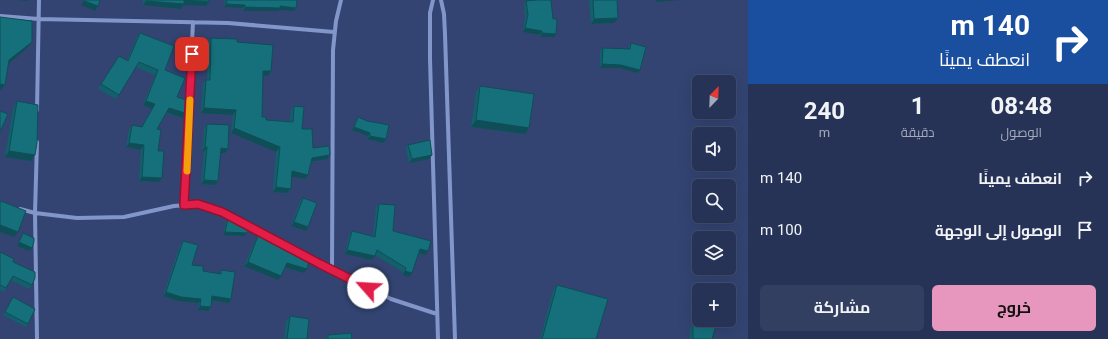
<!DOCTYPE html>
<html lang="ar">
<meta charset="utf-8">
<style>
body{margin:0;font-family:Roboto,Cairo,sans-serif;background:#323f60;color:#f1f3f6;direction:rtl;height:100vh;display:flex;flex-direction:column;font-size:15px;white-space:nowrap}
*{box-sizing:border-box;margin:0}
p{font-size:13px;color:#a4aab9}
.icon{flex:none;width:22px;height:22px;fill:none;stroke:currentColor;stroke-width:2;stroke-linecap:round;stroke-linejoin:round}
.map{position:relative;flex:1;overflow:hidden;direction:ltr}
.panel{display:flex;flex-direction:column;background:#263356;width:360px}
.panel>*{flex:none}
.guide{background:#1a4fa0;color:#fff;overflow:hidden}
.needle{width:26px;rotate:23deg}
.tools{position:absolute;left:692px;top:75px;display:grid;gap:8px}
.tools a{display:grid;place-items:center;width:44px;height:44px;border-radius:6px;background:#263356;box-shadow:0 4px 16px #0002,0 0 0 1px #424e6c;font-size:20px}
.pin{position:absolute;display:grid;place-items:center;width:34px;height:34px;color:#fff;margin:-17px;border-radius:8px;box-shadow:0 2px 6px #0006}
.me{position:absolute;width:44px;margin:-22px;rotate:296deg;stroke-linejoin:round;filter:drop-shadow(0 0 3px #0008)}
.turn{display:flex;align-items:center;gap:14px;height:84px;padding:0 12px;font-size:18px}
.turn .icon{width:52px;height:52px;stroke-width:2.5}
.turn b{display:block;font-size:28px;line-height:34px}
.eta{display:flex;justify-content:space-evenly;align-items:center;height:68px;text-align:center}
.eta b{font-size:24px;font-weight:700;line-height:28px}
.button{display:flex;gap:8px;margin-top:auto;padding:8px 12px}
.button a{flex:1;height:46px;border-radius:6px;background:#e797bd;color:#111;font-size:16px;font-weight:700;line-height:46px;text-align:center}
.button a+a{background:#323f60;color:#f1f3f6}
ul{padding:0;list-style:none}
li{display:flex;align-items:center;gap:12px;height:52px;padding:0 12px}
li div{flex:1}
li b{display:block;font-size:15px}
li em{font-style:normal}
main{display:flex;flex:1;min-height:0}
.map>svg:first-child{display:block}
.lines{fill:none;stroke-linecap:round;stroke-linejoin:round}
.minor{stroke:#8296ca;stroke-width:4}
.wall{fill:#12606b}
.shaded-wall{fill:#0f4e57}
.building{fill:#15707c;stroke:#0f4e57}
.route-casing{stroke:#92132f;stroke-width:10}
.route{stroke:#e11d48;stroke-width:7}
.slow{stroke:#f59e0b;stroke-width:7}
</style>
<main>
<section class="panel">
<div class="guide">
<div class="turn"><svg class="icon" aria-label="right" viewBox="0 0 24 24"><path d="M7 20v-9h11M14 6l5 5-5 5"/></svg><div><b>140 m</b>انعطف يمينًا</div></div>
</div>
<div class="eta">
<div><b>08:48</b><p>الوصول</p></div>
<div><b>1</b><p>دقيقة</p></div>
<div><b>240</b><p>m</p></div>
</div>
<ul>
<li><svg class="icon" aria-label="right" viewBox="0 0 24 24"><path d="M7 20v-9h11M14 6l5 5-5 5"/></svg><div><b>انعطف يمينًا</b></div><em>140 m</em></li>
<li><svg class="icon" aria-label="arrive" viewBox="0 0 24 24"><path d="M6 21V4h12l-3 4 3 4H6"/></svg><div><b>الوصول إلى الوجهة</b></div><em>100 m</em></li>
</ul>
<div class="button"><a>خروج</a><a>مشاركة</a></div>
</section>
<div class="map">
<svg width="748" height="339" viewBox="0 0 748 339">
<rect width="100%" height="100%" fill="#334472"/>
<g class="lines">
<!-- minor -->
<path class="minor" d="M433 0 430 13V59L438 339
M441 0 444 14 445 34 455 339
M0 16 39 19 228 23 334 32
M37 110 39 0
M37 142 35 213 37 339
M184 205 193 22
M20 209 35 213 77 218 124 217 174 206 198 204 222 212 298 252
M305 256 391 299 437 314
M332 271 333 50 336 21 341 0"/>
</g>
<!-- wall -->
<path class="wall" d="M143 0H209V2L206 6 183 5 181 9 143 5Z
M225 0H294L296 8 294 11 278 10V11H243V8L224 7Z
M589 0H617L614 23 591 24Z
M526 1 553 19 556 34 554 37H540V35L523 32 525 18 524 4Z
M140 33 165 70 177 97 188 114 185 119 166 113 157 129 158 151 162 178 159 182 139 181 141 150 126 147 129 130 132 125 141 127 152 109 143 105 155 75 136 67 116 99 98 89 116 60H127L137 37Z
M211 38 237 42 271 71 268 76 263 75 262 117 266 120 290 121 291 110 294 106 302 129 313 148 327 159 311 162 305 179 292 176 291 189 287 193 273 192 276 152 231 133 233 115 201 113 203 84 206 80H207L208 43Z
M631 43 640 70 638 73 619 68H600V51L603 48 628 49 629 46Z
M480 86 525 134 471 127 476 92Z
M17 101 31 161 5 157 13 108Z
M358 117 383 143 367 139 368 136 352 130 356 121Z
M207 124 228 149 225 153H220L215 185 201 184 204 152 202 151 204 128Z
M408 145 432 155 429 159 409 163 406 148Z
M303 198 306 231 291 226 300 201Z
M379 204 393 231 426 255 419 254 409 277 402 275 403 272 375 255 372 260 345 254 349 235 352 231 373 236 376 207Z
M228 219 244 236 223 235 226 222Z
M23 233 30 251 17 246 21 237Z
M258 236 307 269 304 273 285 268 278 280 244 266 255 241Z
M183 241 192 265 203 271 219 274 221 270 231 299 229 303 212 301 211 307 208 311 198 310 199 303 178 301 163 296 180 245Z
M0 252 13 262 32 285 29 289 11 280 4 292 0 290Z
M557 285 596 339H540L553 291Z
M13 297 28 324 26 327 3 315Z
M290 316 307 339H284L286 321Z
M695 320 712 339H690V331L692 324Z
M328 335 352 339H325Z"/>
<!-- shaded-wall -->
<path class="shaded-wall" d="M18 0H29L28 1Z
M184 0 209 2 206 6 183 5 181 9 143 5 146 1Z
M656 0H681L655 2Z
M84 1 98 6 95 11 81 5Z
M226 4 245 5 243 8 224 7Z
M280 6 296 8 294 11 278 10V11H243L245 7Z
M618 18 614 23 591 24 594 19Z
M525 28 542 31 540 35 523 32Z
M542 33 556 34 554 37H540Z
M32 42 27 48 5 67 9 60Z
M602 64 621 65 640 70 638 73 619 68H600Z
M263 71H271L268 76 260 75Z
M0 84 5 85 0 91Z
M146 101 155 104 152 109 143 105Z
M169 108 188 114 185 119 166 112Z
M204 108 236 110 233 115 201 113Z
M476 120 529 128 525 134 471 127Z
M354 127 370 133 368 136 352 130Z
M234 128 280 147 276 152 231 133Z
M370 136 386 139 383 143 367 139Z
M129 143 144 145 141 150 126 147Z
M205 147H207L204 152 202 151Z
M221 148 228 149 225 153H217Z
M9 151 35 155 31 161 5 157Z
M330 155 327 159 309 162 312 158Z
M432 155 429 159 409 163 412 159Z
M292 171 308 175 305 179 289 176Z
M142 177 162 178 159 182 139 181Z
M204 180 218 181 215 185 201 184Z
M276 187 291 189 287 193 273 192Z
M294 222 308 227 306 231 291 226Z
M0 225 18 232 14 237 0 232Z
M225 232 247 233 244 236 223 235Z
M19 242 32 248 30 251 17 246Z
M420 249 428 251 426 255 418 253Z
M347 250 375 256 372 260 345 254Z
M248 262 281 276 278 280 244 266Z
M287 263 307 269 304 273 284 267Z
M405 271 412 273 409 277 402 275Z
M166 292 201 299 199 303 178 301 163 296Z
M212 296 231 299 229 303 210 300Z
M200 306 211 307 208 311 198 310Z"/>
<!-- building -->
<path class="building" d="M84 0H100L98 6 84 1Z
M146 0H209V2L184 0V4L146 1Z
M227 0H297L296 8 280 6V8L245 7V5L226 4Z
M537 0H551L553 19H557L556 34 542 33V31L525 28 528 15 526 1Z
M593 0H617L618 18 594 19Z
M0 17 32 21V42L9 60 5 85 0 84Z
M140 33 174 46 165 70 185 78 177 97 189 101 188 114 169 108 157 129 161 130 158 151H164L162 178 142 177 144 145 129 143 132 125 142 127 155 104 146 101 158 70 139 62 119 95 101 84 119 56 128 61Z
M211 38 237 39V42L273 45 271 71H263L262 117H266V120L293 122 294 106 304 107 302 129H312L313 148 329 146 330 155 312 158 308 175 292 171 291 189 276 187 280 147 234 128 236 110 204 108 206 80H210Z
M631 43 646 47 640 70 621 65 602 64 603 48 630 49Z
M480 86 534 94 529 128 476 120Z
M17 101 38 105 37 143 35 155 9 151Z
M0 111 8 114 0 132Z
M358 117 367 121 389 125 386 139 370 136V133L354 127Z
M207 124 229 125 228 149 221 148 218 181 204 180 207 147H205Z
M430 140 432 155 412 159 408 145Z
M303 198 317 203 308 227 294 222Z
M1 201 26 211 18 232 0 225V203Z
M379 204 395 205 393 231 431 241 428 251 420 249 412 273 405 271 406 268 377 250 375 256 347 250 352 231 375 237Z
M228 219 249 227 247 233 225 232Z
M23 233 34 238V241L32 248 19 242Z
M258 236 310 257 307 269 287 263 281 276 248 262Z
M183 241 198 245 192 265 203 266V271L221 274V270L235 272 231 299 212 296 211 307 200 306 201 299 181 297 166 292Z
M0 252 14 259 13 262 35 272V278L32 285 13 276 6 288 0 285Z
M557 285 608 299 596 339H542Z
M13 297 35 309 28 324 5 312Z
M290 316 309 319 307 339H287Z
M695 320 716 325 712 339H693V327Z
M351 333 352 339H328V335Z"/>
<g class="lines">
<defs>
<path id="route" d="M192 54 184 205 198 204 222 212 320 264 368 288"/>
</defs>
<!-- route casing -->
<use href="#route" class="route-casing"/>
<!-- route -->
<use href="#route" class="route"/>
<!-- slow -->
<path class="slow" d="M187 171 190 100"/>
</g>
</svg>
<div class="tools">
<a><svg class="needle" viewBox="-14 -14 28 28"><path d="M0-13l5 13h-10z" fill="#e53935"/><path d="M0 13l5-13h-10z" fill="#a4aab9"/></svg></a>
<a><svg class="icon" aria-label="sound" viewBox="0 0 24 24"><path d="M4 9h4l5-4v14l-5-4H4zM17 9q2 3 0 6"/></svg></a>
<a><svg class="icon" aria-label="search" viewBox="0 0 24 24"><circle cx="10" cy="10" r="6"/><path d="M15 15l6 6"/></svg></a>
<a><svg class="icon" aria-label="layers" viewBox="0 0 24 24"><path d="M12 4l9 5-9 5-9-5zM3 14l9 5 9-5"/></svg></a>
<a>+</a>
</div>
<div class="pin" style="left:192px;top:54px;background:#d93025"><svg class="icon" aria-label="arrive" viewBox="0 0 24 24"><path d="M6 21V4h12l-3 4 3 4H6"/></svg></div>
<svg class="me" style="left:368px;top:288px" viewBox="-20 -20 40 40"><circle r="19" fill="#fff"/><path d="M0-13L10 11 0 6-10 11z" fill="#e11d48"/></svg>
</div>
</main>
